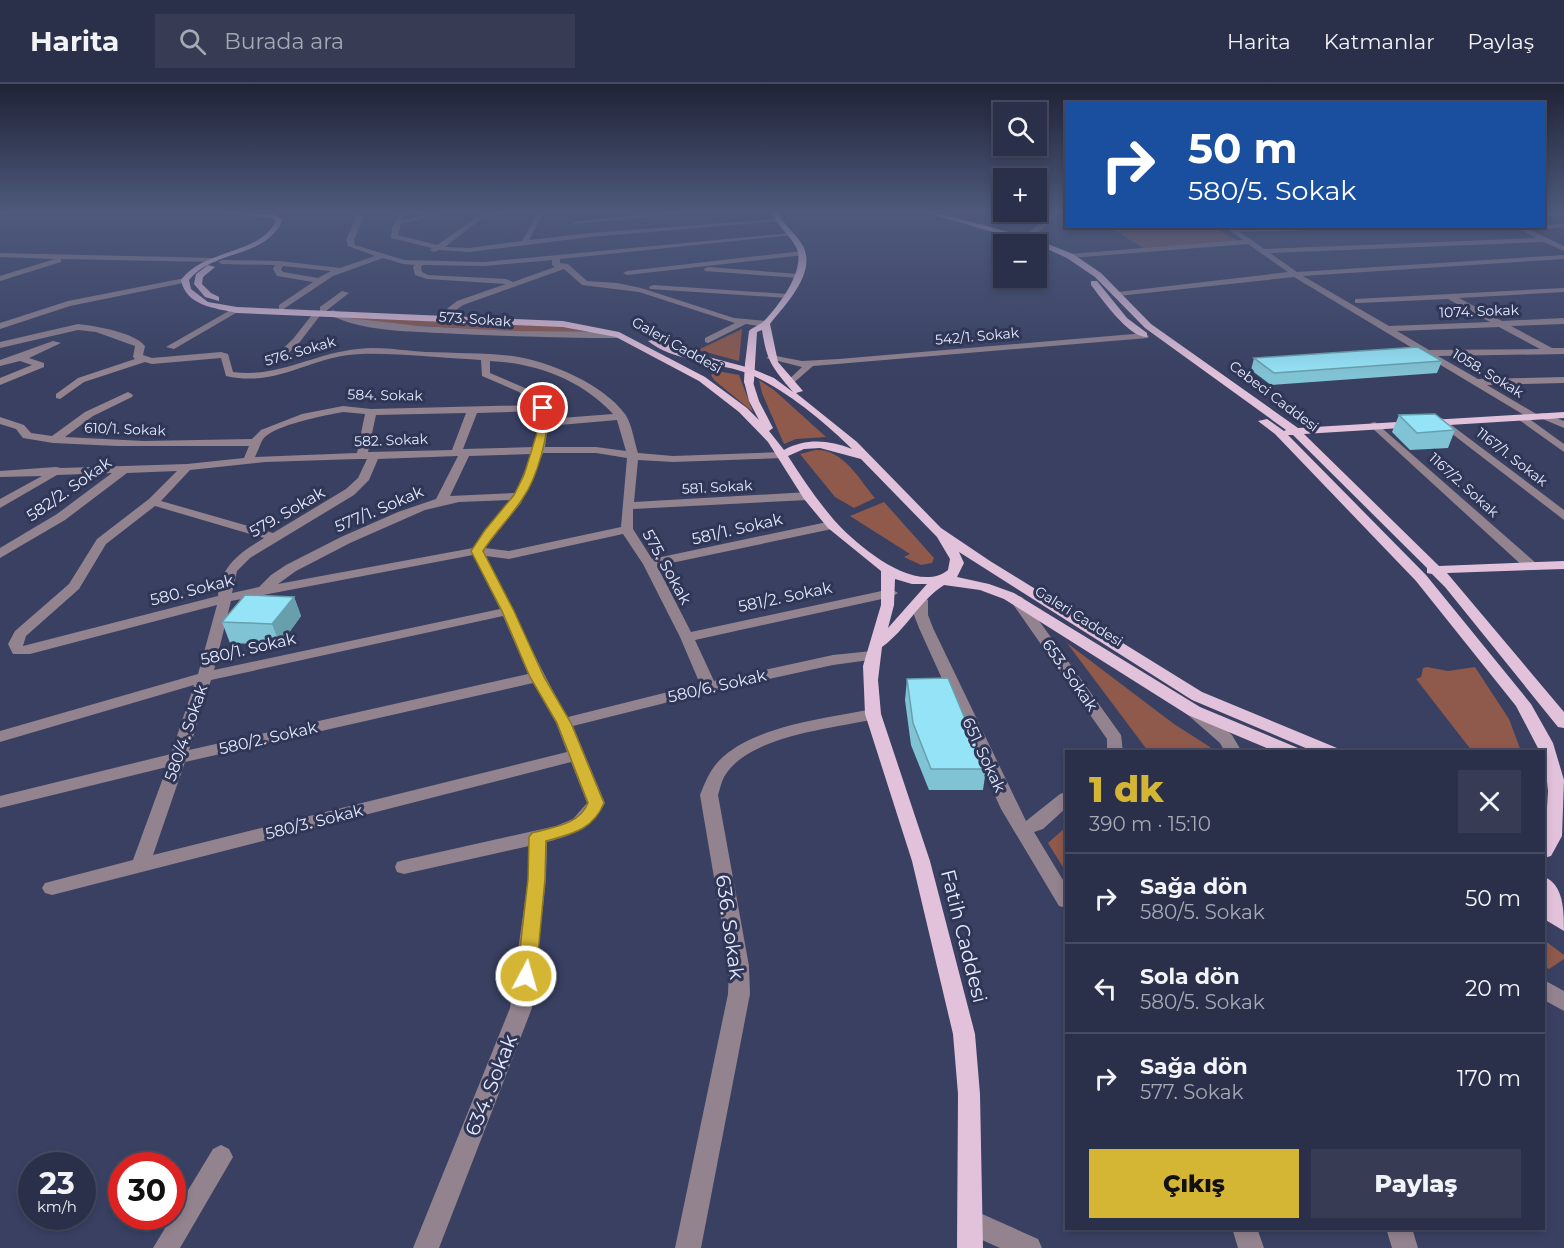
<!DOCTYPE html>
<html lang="tr">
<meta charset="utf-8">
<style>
body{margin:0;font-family:Montserrat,sans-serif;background:#373c54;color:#f1f3f6;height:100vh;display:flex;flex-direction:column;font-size:22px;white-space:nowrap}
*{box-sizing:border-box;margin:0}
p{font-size:20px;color:#a6a9b5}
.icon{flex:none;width:33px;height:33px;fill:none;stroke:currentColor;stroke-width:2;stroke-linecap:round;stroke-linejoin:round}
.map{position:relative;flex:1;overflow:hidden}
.panel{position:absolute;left:1065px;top:666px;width:480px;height:480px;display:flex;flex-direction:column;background:#2b304a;border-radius:0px;box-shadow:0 3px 9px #0003,0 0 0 2px #474b62}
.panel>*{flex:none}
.hud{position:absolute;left:1065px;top:18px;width:480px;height:126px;border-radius:0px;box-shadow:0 3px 9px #0003,0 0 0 2px #474b62;background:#1a4fa0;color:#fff;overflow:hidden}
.fabs{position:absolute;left:993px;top:18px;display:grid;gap:12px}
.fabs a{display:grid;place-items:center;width:54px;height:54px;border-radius:0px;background:#2b304a;box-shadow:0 3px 9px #0003,0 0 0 2px #474b62;font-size:30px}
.speed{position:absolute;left:18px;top:1068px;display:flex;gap:12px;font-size:30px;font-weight:700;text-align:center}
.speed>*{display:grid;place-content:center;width:78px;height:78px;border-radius:50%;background:#2b304a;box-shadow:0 3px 9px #0003,0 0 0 2px #474b62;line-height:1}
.speed small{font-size:15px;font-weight:400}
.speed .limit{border:9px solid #d22;background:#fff;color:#111}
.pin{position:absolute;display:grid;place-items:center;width:51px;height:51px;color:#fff;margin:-26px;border:3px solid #fff;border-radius:50%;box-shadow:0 2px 6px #0007}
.me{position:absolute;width:66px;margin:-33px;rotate:6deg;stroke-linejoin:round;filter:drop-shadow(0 0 4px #0008)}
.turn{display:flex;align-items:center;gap:21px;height:126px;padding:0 24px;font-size:27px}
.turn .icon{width:78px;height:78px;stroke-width:2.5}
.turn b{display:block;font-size:42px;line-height:51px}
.round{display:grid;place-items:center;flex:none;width:63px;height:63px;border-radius:0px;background:#373c54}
.headline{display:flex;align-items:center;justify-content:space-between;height:102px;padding:0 24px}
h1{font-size:36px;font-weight:800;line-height:45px;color:#d5b534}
.cta{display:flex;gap:12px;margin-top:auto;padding:12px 24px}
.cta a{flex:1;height:69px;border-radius:0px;background:#d5b534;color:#111;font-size:24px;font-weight:800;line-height:69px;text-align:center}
.cta a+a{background:#373c54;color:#f1f3f6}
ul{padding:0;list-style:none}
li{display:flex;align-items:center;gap:18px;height:90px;padding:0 24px;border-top:2px solid #474b62}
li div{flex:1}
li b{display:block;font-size:22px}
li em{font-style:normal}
header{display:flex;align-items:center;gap:36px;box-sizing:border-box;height:84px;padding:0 30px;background:#2b304a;border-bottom:2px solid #474b62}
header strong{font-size:28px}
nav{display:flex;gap:33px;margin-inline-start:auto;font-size:21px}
.search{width:420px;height:54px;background:#373c54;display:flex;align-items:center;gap:15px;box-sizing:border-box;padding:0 21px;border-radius:0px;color:#a6a9b5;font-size:22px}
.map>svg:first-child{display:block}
.green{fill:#8f594c}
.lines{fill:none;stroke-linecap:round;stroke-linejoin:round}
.minor{fill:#93838f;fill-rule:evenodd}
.major{fill:#e2c1da;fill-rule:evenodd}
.major-bridge{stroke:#e2c1da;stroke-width:10}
.wall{fill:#80c3d4}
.shaded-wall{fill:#689fac}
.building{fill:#95e3f6;stroke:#689fac;stroke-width:1.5}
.route{fill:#d5b534;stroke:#8a7622;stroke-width:1.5}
.labels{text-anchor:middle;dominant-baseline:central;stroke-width:6;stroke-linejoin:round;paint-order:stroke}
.far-street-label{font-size:14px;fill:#e4e9fe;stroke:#2f3656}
.street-label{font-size:16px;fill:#e4e9fe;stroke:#2f3656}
.near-street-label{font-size:20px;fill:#e4e9fe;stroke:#2f3656}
</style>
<header>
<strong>Harita</strong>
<div class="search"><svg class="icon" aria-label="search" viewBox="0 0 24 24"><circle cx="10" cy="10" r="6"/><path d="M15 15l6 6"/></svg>Burada ara</div>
<nav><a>Harita</a><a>Katmanlar</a><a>Paylaş</a></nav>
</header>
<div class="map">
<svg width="1564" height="1164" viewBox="0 0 1564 1164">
<rect width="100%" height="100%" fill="#394062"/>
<!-- green -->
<path class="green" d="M1109 143H1213L1238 157 1145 165Z
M345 233 563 242 592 249 564 250 369 239Z
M742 245 739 277 698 266Z
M717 287 739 291 753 328 714 296 711 291Z
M759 296 774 306 826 353 796 355 784 360 762 309Z
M816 366C843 365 859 395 875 414L854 424 835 413 800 370Z
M884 418 934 474 932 479 921 481 904 473 910 470 850 432Z
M1067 559 1174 640 1210 663 1212 667H1148Z
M1427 583 1448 587 1475 583 1509 635 1521 667H1472L1416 595 1421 593 1423 584Z
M1066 743V788L1048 759Z
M1544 856 1564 871V875L1549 885 1544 882Z"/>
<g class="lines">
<!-- minor -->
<path class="minor" d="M0 128H5L0 131Z
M350 128H357L363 134 354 156 355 161 404 176 484 178 790 149 794 151 560 175V179L568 180 587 197 617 199 641 204 734 234 766 237 770 240 766 243 746 240 708 259 705 258V254L735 239 639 208 582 201 564 185 463 221 446 233 443 232V228L457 217 506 200 427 195 415 191 413 183 415 181 403 180 383 174 333 192 282 226 279 225V221L313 198 277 192 273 185 275 181 222 180 218 178 222 176 280 177 340 184 375 172 348 162 346 156 356 134ZM552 176V181L555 183 513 198 506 195 428 191 422 188 421 183 423 181 484 182ZM283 182 331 187 318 194 283 188 281 185Z
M396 128H402L403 136 438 128 433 132 401 140 398 151 437 161 477 133 504 128 481 135 445 163 469 164 522 157 538 128H544L529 156 590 149 778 135 781 137 590 153 469 168 439 166 434 168 430 166 432 164 391 154 392 144 398 134Z
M670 128H698L575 140 572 138Z
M1053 128H1060L1029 157H1023V153Z
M1564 128V131L1544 133V129Z
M1564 139V143L1531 146 1564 162V167L1544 158 1270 169 1297 188 1564 171V175L1303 192 1389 242 1490 238 1448 215 1358 219H1355V215L1564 204V208L1459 214 1502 237 1564 234V240L1511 242 1552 264H1564V270L1438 272 1478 295 1564 293V299L1487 301 1538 331 1542 329 1564 337V344L1538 333 1533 335 1524 331 1564 360V368L1515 333 1524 331 1294 193 1118 212 1114 210 1118 208 1288 188 1248 160 1070 174 1066 172 1070 170 1243 156 1224 142H1449L1240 148 1264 165 1536 154 1514 142H1544ZM1499 243 1540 265 1429 266 1397 247Z
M802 167 805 171 627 191 623 189 627 187Z
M0 169 215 174 219 176 215 178 61 175V178L0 197V192L55 175 0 173Z
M708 183 798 190 802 192 798 194 705 187 704 185Z
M185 194H188V198L70 222 0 245V239L68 217Z
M653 201 788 210 792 212 788 214 650 205 649 203Z
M342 207 349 209 326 227H320V223Z
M234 224 241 226 174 265 166 263Z
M333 226 349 234 419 242 516 247 619 248 623 251 619 254C559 254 499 252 439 249 403 247 362 247 330 231V227Z
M315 227 322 229 299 259 276 281H270V277L293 255Z
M78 240C95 242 134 248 145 262L143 271 152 274 221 268 228 270 233 288C279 294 314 269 358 265 380 262 404 267 426 268 455 269 485 269 513 272 549 277 603 300 625 330 632 340 634 357 638 369L673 372 782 368 788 371 782 374 673 378 638 376 634 418 808 408 814 412 808 416 633 425V445L652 475 832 437 838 441 832 445 657 482 691 548 891 505 898 509 891 513 695 556 714 597 833 571 872 567 877 569 879 572 877 575 833 581 709 608 573 642 605 719C592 744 573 751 547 758L546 795 532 924 439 1164H413L510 924 528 795 529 762 404 790 397 788 395 783 397 778 404 776 556 742 573 735 587 719 571 678 52 811 45 809 42 804 45 799 133 776 167 683 0 724V712L171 670 194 601 0 658V647L198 590 217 521 30 570H13L8 560 15 547 69 500 97 455 149 415 177 387 127 389 65 436 0 474V464L57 430 112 389 57 391 0 424V415L42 392 0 393V387L56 383 61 384 187 380 244 374 249 362H117L53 359 23 354 16 345 0 340V333L24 341 31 349 52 352 85 328 128 308 133 311 132 313 93 332 65 353 144 357 252 355 261 346 302 330 343 322 371 325 534 321 519 308 482 292 481 276C441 274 400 269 361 270 311 271 279 304 226 292L221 274 152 280 145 278 84 298 60 315 56 314V310L78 294 135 275 133 273 135 262 96 248 78 246 0 264V258ZM490 277C536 279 582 296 613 330L548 335 546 326 548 324 532 307 490 289ZM536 327 537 348 534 363 463 365 477 329ZM343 328 365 330 357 369 255 373C258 367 260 360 263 355 274 341 326 331 343 328ZM466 329 452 366 368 368 376 331ZM617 336 626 367 596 363H545L548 342ZM543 369H596L627 374 621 443 509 467 485 464 521 419ZM532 370 515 409 450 412 469 372ZM458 372 436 415 398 428 341 453 286 481 271 491 259 503 232 509 237 487 250 474 354 411 369 396 378 375ZM358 375H367L358 394 346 405 273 449 161 417 190 386 265 378ZM511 416 473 464 278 500 296 487 350 459 425 426 459 418ZM155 422 264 454C240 469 221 481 218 512L23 562 26 552 79 505 106 460ZM623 450 643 480 680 553 700 600 568 633C537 581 514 525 486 472L509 475ZM473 471 500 525 214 586 231 517ZM503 532 528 590 189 666 211 596ZM533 599 556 639 567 668 153 771 185 678Z
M1145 249 1149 252 1148 254 813 282 790 302 785 299 802 283 766 274 771 271 802 277 839 275Z
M53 257 61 259 29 274 44 279V283L0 301V294L32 281 20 277 0 282V276Z
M1442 334 1564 426V436L1438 339 1437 337Z
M1375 338 1537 480 1539 483 1537 486H1527L1371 343V339Z
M921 512 928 516V531L933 544 1026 737 1060 710 1066 708V724L1043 745 1034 748 1066 801V824L1059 822 1001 725 919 544 914 531V516Z
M1017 512 1022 513 1121 651 1123 668H1107V655L1010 516Z
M1194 622 1200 623 1232 651 1242 668H1225L1220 659 1188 631 1186 627 1188 623Z
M873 625 881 630 879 634C835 645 749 650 724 693 721 699 720 705 718 711L749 882 750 910 701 1164H675L728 910 729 882 700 711C706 696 711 683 724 672 760 641 828 634 873 625Z
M1544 896 1564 907V927L1544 916Z
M221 1061 229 1065 233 1073 180 1164H153L213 1065Z
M971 1125 1038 1155 1042 1164H1000L962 1147 958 1138 962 1129Z
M1232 1144H1257L1264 1164H1238Z
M1386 1144H1412L1418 1164H1392Z"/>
<!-- major -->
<path class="major" d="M214 128 274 130 283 136C264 176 215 164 189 196L191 205 208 218 237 223 563 237 619 248 705 293 747 324 759 336 749 317 744 297 752 295 759 317 773 344 769 347 784 366C806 354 829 356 852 365 824 337 780 301 744 288 714 278 673 277 648 257L656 255 682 266 750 284 774 294 793 308C772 283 767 278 762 246L757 248 755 280 750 283 745 280 749 247C753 243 760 241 764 237 779 222 807 184 796 163 789 150 777 142 772 128H778C784 142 796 149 803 162 817 189 785 221 770 240L778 278 803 307 796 309 857 358 941 444 990 477 1202 608 1337 664 1339 668H1315L1192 616 959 468 964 479 957 493 989 500 1014 509 1200 623 1298 664 1300 668H1276L1188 631 1004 515 980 506 944 501C919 517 906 546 882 563L878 596 881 630 930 777 975 950 980 1010 983 1164H957L958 1010 953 950 912 777 865 630 863 582 881 521V487L828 444 804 415 768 358 739 328 699 297 616 253 563 243 237 229C215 224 186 222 181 196 205 164 258 172 276 137L272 134ZM820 364 861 375 937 453 950 475 948 486C916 512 855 460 834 436 817 416 802 394 788 372L804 365ZM895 495 912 500H927L888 544 894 521Z
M923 128H934L1035 155 1073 170 1101 189 1151 240 1298 344 1564 328V334L1304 350 1439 482 1564 477V485L1447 489 1564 628V644L1558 643 1445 503 1432 490 1427 489V484L1293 351H1288L1426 491 1531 620 1553 659 1564 696 1562 752 1551 772 1544 774 1548 707 1544 668H1540L1516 622 1416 497 1275 350 1258 337 1267 335 1284 347 1286 346 1145 244 1095 193 1067 174 1036 160Z
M208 181 215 183 203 193 202 200 211 209 219 213V217L205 213 194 200 196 190Z
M1091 197H1097L1127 234 1147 249V253C1129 254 1102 215 1091 201Z
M1544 793C1564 800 1564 828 1564 847L1544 835Z"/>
<!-- major-bridge -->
<path class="major-bridge" d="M749 297 750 280"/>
</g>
<!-- wall -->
<path class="wall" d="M1254 274 1442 277 1437 289 1271 301 1251 286Z
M1399 331 1455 346 1448 364 1410 366 1392 348Z
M294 513 301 532 280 561 230 559 222 538Z
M907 595 986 685 983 706H929L911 661 905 616Z"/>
<!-- shaded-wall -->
<path class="shaded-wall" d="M294 513 301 532 280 561 272 540Z"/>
<!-- building -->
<path class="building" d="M1418 263 1442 277 1274 289 1254 274Z
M1435 330 1455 346 1417 349 1399 331Z
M245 511 294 513 272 540 222 538Z
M948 594 986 685H931L913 639 907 595Z"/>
<!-- sky -->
<linearGradient id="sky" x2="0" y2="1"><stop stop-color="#1f2336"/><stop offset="0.44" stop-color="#4e597c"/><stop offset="1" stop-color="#4e597c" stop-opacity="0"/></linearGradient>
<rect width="1564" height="291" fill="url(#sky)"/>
<!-- route -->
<path class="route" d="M539 322 547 324C550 349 537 394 523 414 511 433 495 448 483 467L514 527 544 593 571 639 604 719C593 746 572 750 546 757L545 795 536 892 533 897 526 900 520 897 517 892 528 795 529 753 532 749C553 743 579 741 588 719L557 639 530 593 502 527 471 467 485 446 514 411 524 391 540 339Z"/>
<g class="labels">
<!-- far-street labels -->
<g class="far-street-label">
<text transform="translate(1479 227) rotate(-2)">1074. Sokak</text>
<text transform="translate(475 235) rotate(4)">573. Sokak</text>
<text transform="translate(977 252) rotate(-5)">542/1. Sokak</text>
<text transform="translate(677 261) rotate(29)">Galeri Caddesi</text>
<text transform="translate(300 267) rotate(-16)">576. Sokak</text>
<text transform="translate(1488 289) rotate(31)">1058. Sokak</text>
<text transform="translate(385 311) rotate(1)">584. Sokak</text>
<text transform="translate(1274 312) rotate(37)">Cebeci Caddesi</text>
<text transform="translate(125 345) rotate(2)">610/1. Sokak</text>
<text transform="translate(391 356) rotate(-2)">582. Sokak</text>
<text transform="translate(1512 373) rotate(38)">1167/1. Sokak</text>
<text transform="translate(1464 401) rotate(42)">1167/2. Sokak</text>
<text transform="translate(717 403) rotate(-3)">581. Sokak</text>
<text transform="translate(1079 532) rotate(32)">Galeri Caddesi</text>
</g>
<!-- street labels -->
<g class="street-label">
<text transform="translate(69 405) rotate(-35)">582/2. Sokak</text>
<text transform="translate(379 425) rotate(-23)">577/1. Sokak</text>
<text transform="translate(287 428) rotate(-30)">579. Sokak</text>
<text transform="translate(737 445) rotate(-13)">581/1. Sokak</text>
<text transform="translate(667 483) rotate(61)">575. Sokak</text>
<text transform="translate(192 506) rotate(-14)">580. Sokak</text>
<text transform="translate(785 513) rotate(-12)">581/2. Sokak</text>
<text transform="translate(248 565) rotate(-13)">580/1. Sokak</text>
<text transform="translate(1070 591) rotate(55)">653. Sokak</text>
<text transform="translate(717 602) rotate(-13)">580/6. Sokak</text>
<text transform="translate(186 649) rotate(-71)">580/4. Sokak</text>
<text transform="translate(268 654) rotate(-13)">580/2. Sokak</text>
<text transform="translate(984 671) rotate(65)">651. Sokak</text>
<text transform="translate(314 738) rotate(-14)">580/3. Sokak</text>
</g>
<!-- near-street labels -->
<g class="near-street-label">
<text transform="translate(730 843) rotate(82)">636. Sokak</text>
<text transform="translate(964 852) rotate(76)">Fatih Caddesi</text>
<text transform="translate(491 1001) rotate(-68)">634. Sokak</text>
</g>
</g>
</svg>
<div class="fabs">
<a><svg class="icon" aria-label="search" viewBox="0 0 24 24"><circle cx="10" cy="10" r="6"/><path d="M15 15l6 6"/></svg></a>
<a>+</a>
<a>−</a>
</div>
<div class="speed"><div>23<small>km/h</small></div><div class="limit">30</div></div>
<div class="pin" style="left:543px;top:324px;background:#d93025"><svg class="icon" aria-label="arrive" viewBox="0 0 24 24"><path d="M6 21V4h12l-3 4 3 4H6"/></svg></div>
<svg class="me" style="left:526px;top:892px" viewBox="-20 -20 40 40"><circle r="17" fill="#d5b534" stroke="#fff" stroke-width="3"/><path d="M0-11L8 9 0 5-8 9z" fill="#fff"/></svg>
<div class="hud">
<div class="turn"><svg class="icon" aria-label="right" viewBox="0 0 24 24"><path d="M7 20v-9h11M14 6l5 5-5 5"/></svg><div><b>50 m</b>580/5. Sokak</div></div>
</div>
<section class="panel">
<div class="headline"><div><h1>1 dk</h1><p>390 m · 15:10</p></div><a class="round"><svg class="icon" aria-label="close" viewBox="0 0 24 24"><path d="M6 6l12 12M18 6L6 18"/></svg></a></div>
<ul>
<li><svg class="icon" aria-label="right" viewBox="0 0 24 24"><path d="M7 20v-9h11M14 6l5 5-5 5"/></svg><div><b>Sağa dön</b><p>580/5. Sokak</p></div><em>50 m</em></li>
<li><svg class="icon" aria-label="left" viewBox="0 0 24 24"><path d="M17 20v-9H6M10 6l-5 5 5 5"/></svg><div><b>Sola dön</b><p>580/5. Sokak</p></div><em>20 m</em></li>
<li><svg class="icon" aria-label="right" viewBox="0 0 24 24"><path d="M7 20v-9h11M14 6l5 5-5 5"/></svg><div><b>Sağa dön</b><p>577. Sokak</p></div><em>170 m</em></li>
</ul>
<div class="cta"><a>Çıkış</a><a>Paylaş</a></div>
</section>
</div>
